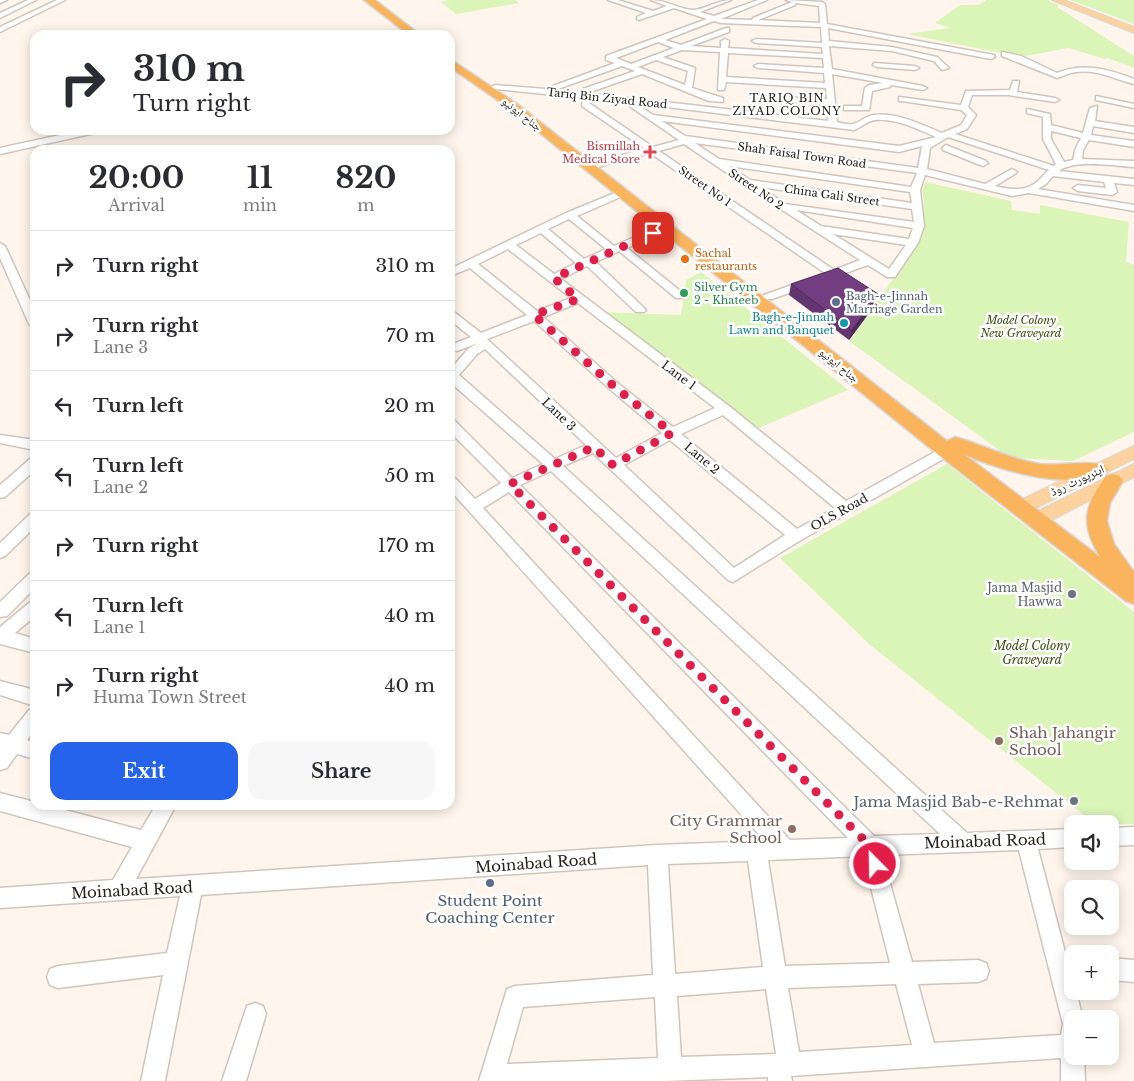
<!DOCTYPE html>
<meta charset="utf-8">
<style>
body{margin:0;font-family:"Libre Baskerville","Noto Naskh Arabic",serif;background:#f7f7f7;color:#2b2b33;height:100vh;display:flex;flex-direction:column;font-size:19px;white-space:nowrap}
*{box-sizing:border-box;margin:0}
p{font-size:16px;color:#7c7c81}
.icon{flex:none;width:28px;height:28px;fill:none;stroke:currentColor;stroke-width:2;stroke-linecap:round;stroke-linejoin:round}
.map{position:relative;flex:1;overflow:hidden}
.details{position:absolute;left:30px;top:145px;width:425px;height:665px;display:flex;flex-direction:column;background:#fff;border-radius:15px;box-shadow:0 2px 12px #0003}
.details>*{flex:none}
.banner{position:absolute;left:30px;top:30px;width:425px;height:105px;border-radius:15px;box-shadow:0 2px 12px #0003;background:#fff;color:#2b2b33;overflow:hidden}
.fabs{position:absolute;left:1064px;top:815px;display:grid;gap:10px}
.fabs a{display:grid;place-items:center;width:55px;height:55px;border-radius:10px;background:#fff;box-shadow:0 2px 12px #0003;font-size:25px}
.pin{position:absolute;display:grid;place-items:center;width:42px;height:42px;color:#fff;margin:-21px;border-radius:10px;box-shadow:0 2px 8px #0006}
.me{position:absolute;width:55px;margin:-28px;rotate:337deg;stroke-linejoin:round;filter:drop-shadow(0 0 4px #0008)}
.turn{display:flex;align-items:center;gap:18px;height:105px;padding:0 20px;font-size:22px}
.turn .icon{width:65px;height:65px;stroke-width:2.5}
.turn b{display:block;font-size:35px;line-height:42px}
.eta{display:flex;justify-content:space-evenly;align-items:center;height:85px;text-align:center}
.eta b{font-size:30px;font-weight:700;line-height:35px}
.action{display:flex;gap:10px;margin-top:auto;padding:10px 20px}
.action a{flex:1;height:58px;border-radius:15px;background:#2563eb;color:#fff;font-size:20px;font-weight:700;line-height:58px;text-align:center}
.action a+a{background:#f7f7f7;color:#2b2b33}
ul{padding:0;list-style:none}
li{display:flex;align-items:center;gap:15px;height:70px;padding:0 20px;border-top:1px solid #e1e1e2}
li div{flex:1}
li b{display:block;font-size:19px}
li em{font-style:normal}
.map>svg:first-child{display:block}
.green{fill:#dbf4b8}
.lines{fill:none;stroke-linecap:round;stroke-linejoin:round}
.minor-casing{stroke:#d1c5bb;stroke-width:3}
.major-casing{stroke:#d8d7d6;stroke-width:2}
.highway-casing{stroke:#d8d7d6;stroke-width:3}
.minor{fill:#fff;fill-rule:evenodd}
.major{fill:#fdd29e;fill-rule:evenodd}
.highway{fill:#fbb45e;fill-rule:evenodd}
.wall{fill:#62356e}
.shaded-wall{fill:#502b5a}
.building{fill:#723e80;stroke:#502b5a}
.route{stroke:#e11d48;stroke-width:9;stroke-dasharray:0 16.2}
.health-dot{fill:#e0444e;stroke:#fff;stroke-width:2}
.food-dot{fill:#e8710a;stroke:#fff;stroke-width:2}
.leisure-dot{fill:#2e9e5b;stroke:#fff;stroke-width:2}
.service-dot{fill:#5c6f8a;stroke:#fff;stroke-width:2}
.culture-dot{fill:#0f9aa8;stroke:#fff;stroke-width:2}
.worship-dot{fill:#6b7280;stroke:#fff;stroke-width:2}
.education-dot{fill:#8d6e63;stroke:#fff;stroke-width:2}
.labels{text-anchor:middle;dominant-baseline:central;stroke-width:5;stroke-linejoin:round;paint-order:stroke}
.far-street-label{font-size:11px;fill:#26211d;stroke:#fff}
.far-neighbourhood-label{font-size:11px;letter-spacing:1px;fill:#26211d;stroke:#fff}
.far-health-label{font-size:11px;fill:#be3a42;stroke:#fff;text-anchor:end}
.far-food-label{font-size:11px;fill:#c56008;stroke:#fff;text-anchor:start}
.far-leisure-label{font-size:11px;fill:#27864d;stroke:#fff;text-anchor:start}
.far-service-label{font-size:11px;fill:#4e5e75;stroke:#fff;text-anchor:start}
.far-culture-label{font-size:11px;fill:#0d838f;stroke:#fff;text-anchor:end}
.far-park-label{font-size:11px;font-style:italic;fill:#3a4f11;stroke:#fff}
.street-label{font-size:12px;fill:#26211d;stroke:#fff}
.worship-label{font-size:12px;fill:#5b616d;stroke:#fff;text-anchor:end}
.park-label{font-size:12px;font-style:italic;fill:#3a4f11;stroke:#fff}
.near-education-label{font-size:15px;fill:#785e54;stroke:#fff;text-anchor:start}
.near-worship-label{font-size:15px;fill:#5b616d;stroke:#fff;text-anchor:end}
.near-street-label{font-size:15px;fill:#26211d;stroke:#fff}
.near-service-label{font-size:15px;fill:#4e5e75;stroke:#fff}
</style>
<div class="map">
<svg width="1134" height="1081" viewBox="0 0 1134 1081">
<rect width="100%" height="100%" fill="#fff5ec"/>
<!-- green -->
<path class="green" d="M451 0H515L519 3 456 14 441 2Z
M986 0H1047L1059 5 1057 7 1134 56V68L1108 58 1104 59 1069 48 1020 57 907 34 950 28 935 23 960 5H979Z
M1070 0H1134V24Z
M925 182 1011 201 1012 210 1040 214V205L1129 222 1126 262 1134 265V432L1073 461 1010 458 849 341 913 251 922 235 924 200 922 191Z
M701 272 848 390 754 430 602 312 681 315 686 280Z
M947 464 1134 612V824H1095L869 644 780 558Z"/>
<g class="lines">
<defs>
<path id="minor" d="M0 0H7L0 3Z
M28 0H36L0 18V13Z
M57 0H65L0 32V27Z
M608 0H618L653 11 667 6 651 0C666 0 682 10 693 10 704 10 717 0 731 0L700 12 714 16 758 0H767L721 19 752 20 753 18 792 2 786 0 822 2 825 4 827 24 994 55 995 57 991 59 828 28 829 41 892 47 937 57 949 68 942 70 934 61 892 51 829 46 832 69 923 86 927 88 923 90 891 85 890 87 872 91 869 110H844V106H862L865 88 869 85 883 83 832 74 837 122C841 123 849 125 853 124 860 122 866 116 874 115 897 112 922 125 942 133L961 125 967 115 961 110 902 101H899V97L961 105 966 91 1010 90 1013 81H1019L1017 92 1055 98 1059 100 1055 102 1008 95H972L968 107 976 115 967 129 955 134 1054 166 1056 164 1043 139V117L1027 113V109L1050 114 1051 125 1083 133 1090 108 1097 106 1095 121 1134 127V133L1093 126 1091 135 1134 141V147L1089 140 1083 150 1082 159 1134 161V167C1115 166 1074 159 1059 171L1134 179V185L1114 183 1117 192 1112 195 1078 191 1073 188 1078 185 1106 188 1104 182 1053 176 1046 184 1038 189 1134 205V211L1029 193 1012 196 925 175 920 190 924 226 918 243 895 277H887L868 265 772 299H764L762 297 764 295 825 273 650 153 598 167 595 166V162L645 149 582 106 583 98 495 89 491 87 495 85 545 89 615 63 606 60V56L707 19 674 8 639 20 637 19V17L646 13ZM796 3 819 6 820 23 758 20 795 5ZM714 21 721 23 821 27 822 43 756 39 752 41 756 43 822 47 823 54 728 48 729 41 725 39 721 41V48L691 46 729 32V28H726L681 45 665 40ZM658 42 674 48 631 64 616 58ZM682 50 720 52 718 90H724L726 82 826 88 827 99 756 96 752 98 756 100 827 104 828 121 587 93 642 74 709 101 723 102V98L692 88 695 68 663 57ZM728 53 823 58 824 68 758 64 754 66 758 68 824 73 825 83 726 77ZM656 60 688 71 685 85 638 67ZM622 66 635 71 580 90 579 92 555 90ZM591 98 622 101 679 140 653 147 589 103ZM635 103 854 130C862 127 867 121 875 120 896 118 917 129 936 137L899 146 653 115ZM662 121 899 152 922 146 918 168 685 136ZM1051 131 1081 138 1075 150 1073 160 1064 162 1051 139ZM948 137 1049 170C1045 173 1043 176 1040 179 1028 192 1011 190 995 186L1015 174 1017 172 1012 169 985 184 927 169 930 148ZM695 143 917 173 911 187 719 159ZM684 144 776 206 860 260 834 270 659 151ZM729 166 910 192 912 203 750 180ZM761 187 912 209 914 222 785 204ZM796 210 913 228 909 239 821 226ZM833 234 906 245 889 269Z
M1002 52 1021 56 1057 73C1083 62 1109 69 1134 79V84C1114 79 1097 69 1076 72 1069 73 1063 76 1057 78L1002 56Z
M874 63 915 66 919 68 915 70 877 67 873 65Z
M1096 96 1134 104V108L1096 100Z
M83 130H99L95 133 0 154V148Z
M946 145 986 161 988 163 983 166 980 165 943 150 942 148Z
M622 190 627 193 625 195 577 216 614 246 662 225H670V229L627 248 684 294 686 296 684 298H676L619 251 596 262 644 308 646 310 644 312H636L587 266 561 279 729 406 846 501 942 448H952L954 451 952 454 801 540 733 582 728 580 593 453 563 466 967 833 1072 829V847L1038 849 1072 979V991H1076L1083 1019H1072V1056H1084L1085 1081H1061V1058L791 1076 792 1081H768V1077L664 1081H479L507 989 515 986 653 975 648 865 201 895 165 1081H141L163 975 58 988 50 985 47 977 50 969 58 966 167 953 180 896 0 908V888L113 880 132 847 0 811V793L35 802V805H46L141 830 156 805H176L136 879 657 845 765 841 450 490V476L455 478 475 499 501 483 450 432V420L455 421 512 478 543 464 450 382V370L469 348 478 343 457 351 453 350 451 347 453 344 471 337 450 320V311L454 312 481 333 527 315 470 268 450 276V269L566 213ZM569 219 606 249 584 259 548 229ZM541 233 576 263 554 274 516 245ZM508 249 571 298 537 311 478 264ZM578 303 715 408 673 427 620 385 543 317ZM534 321 612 391 662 433 616 458 487 339ZM485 349 586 445 555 459 459 375 477 354ZM723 415 835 508 797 529 681 434ZM670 440 785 535 734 568 624 465ZM551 471 940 834 874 836 520 485ZM509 492 848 838 790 840 483 508ZM1019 850 1063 1024 1061 1035 934 1043 918 984 978 982 986 979 989 971 986 963 978 960 912 962 882 855ZM863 856 890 963 785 966 768 860ZM748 861 763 967 675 974 668 864ZM896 984 912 1045 799 1052 788 988ZM766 989 776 1054 681 1057 677 996ZM655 997 658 1058 507 1064 523 1007Z
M0 243 5 246 35 311V327L29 324 0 258Z
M0 435 35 440V450L0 443Z
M35 457V470L5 497 0 498V485L30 459Z
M35 513V527L5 556 0 558V543L30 514Z
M35 572V588L7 616 0 617V602L29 574Z
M35 601V616L15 633 35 639V653L0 644V627L29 603Z
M0 681 35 690V706L0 695Z
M35 707V729L27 740 35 743V759L17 754 7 768 0 770V733L9 735 29 710Z
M1134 827V845L1110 846V828Z
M1110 958 1134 960V982L1110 980Z
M255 1003 263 1006 266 1014 246 1081H222L247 1006Z"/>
<path id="major" d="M1052 0H1064L1134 27V33Z
M1134 446V459L1026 513 1020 515 1014 513 1011 508 1014 503Z
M1134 464V477L1052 520 1046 522 1040 520 1037 515 1040 510Z"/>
<path id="highway" d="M364 0H375L420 35H409Z
M450 59 517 104 947 441 955 437C984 445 1009 459 1040 464 1060 466 1088 460 1105 465L1108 470 1105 475C1059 488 1007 472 965 455L1100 557C1080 523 1084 507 1106 476L1113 474 1120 476 1123 481 1110 503 1107 521 1114 544 1134 572V604L1126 601 940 456 509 108 450 67Z"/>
</defs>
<!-- minor casing -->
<use href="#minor" class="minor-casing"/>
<!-- major casing -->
<use href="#major" class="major-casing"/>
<!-- highway casing -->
<use href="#highway" class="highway-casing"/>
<!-- minor -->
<use href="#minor" class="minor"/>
<!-- major -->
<use href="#major" class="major"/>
<!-- highway -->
<use href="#highway" class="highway"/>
</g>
<!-- wall -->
<path class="wall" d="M791 284 878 294 875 305 849 340 789 295Z"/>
<!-- shaded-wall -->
<path class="shaded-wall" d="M878 294 875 305 849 340 852 330Z"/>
<!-- building -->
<path class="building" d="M838 268 878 294 852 330 791 284Z"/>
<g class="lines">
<!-- route -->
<path class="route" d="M653 233 554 278 578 299 534 315 616 388 672 433 613 465 594 447 510 484 870 846 875 864"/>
</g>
<!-- markers -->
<path class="health-dot" d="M647.5 144.5h5v5h5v5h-5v5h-5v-5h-5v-5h5z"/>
<circle class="food-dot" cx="685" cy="259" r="5"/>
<circle class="leisure-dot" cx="684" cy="293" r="5"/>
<g class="service-dot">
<circle cx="836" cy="302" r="5"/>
<circle cx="490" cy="883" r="5"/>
</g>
<circle class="culture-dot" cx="844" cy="323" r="5"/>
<g class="worship-dot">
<circle cx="1072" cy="594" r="5"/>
<circle cx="1074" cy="801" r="5"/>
</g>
<g class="education-dot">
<circle cx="999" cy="741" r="5"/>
<circle cx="792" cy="829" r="5"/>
</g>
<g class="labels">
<!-- far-street labels -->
<g class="far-street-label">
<text transform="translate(607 98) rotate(6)">Tariq Bin Ziyad Road</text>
<text transform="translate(522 114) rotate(38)">جناح ایونیو</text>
<text transform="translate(802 155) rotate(8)">Shah Faisal Town Road</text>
<text transform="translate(705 186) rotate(35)">Street No 1</text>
<text transform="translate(756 189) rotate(34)">Street No 2</text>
<text transform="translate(832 195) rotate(8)">China Gali Street</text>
<text transform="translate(839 365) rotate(39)">جناح ایونیو</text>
</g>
<!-- far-neighbourhood labels -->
<g class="far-neighbourhood-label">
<text x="787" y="98">TARIQ BIN<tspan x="787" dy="13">ZIYAD COLONY</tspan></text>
</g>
<!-- far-health labels -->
<g class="far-health-label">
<text x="640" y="146">Bismillah<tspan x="640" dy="13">Medical Store</tspan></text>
</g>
<!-- far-food labels -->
<g class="far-food-label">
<text x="695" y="253">Sachal<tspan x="695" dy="13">restaurants</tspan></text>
</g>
<!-- far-leisure labels -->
<g class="far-leisure-label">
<text x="694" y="287">Silver Gym<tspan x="694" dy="13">2 - Khateeb</tspan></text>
</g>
<!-- far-service labels -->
<g class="far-service-label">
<text x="846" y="296">Bagh-e-Jinnah<tspan x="846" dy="13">Marriage Garden</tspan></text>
</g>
<!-- far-culture labels -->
<g class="far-culture-label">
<text x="834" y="317">Bagh-e-Jinnah<tspan x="834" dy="13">Lawn and Banquet</tspan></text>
</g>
<!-- far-park labels -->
<g class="far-park-label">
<text x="1021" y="320">Model Colony<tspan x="1021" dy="13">New Graveyard</tspan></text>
</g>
<!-- street labels -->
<g class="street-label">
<text transform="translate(679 375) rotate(37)">Lane 1</text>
<text transform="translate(559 414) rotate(44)">Lane 3</text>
<text transform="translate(702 458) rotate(40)">Lane 2</text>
<text transform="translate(1077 480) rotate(-25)">ایئرپورٹ روڈ</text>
<text transform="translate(839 512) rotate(-29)">OLS Road</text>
</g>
<!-- worship labels -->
<g class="worship-label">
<text x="1062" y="587">Jama Masjid<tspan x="1062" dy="14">Hawwa</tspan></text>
</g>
<!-- park labels -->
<g class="park-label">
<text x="1032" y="645">Model Colony<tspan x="1032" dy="14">Graveyard</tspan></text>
</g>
<!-- near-education labels -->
<g class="near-education-label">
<text x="1009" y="732">Shah Jahangir<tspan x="1009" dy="17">School</tspan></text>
<text x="782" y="820" text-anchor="end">City Grammar<tspan x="782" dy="17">School</tspan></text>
</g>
<!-- near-worship labels -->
<g class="near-worship-label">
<text x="1064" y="801">Jama Masjid Bab-e-Rehmat</text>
</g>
<!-- near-street labels -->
<g class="near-street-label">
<text transform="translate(985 841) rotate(-2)">Moinabad Road</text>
<text transform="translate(536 863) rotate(-4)">Moinabad Road</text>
<text transform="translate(132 890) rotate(-3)">Moinabad Road</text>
</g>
<!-- near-service labels -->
<g class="near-service-label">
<text x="490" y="900">Student Point<tspan x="490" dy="17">Coaching Center</tspan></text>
</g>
</g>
</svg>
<div class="fabs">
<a><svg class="icon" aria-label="sound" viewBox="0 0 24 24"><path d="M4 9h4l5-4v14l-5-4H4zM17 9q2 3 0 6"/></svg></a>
<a><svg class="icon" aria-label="search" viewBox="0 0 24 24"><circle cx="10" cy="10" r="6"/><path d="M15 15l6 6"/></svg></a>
<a>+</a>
<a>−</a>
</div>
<div class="pin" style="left:653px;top:233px;background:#d93025"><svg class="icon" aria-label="arrive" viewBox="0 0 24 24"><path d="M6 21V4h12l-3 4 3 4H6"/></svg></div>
<svg class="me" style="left:875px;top:864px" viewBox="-20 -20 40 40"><circle r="17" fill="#e11d48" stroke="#fff" stroke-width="3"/><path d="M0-11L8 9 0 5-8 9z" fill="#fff"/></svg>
<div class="banner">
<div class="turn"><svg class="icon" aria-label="right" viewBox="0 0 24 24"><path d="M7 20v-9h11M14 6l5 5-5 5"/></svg><div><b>310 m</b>Turn right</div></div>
</div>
<section class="details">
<div class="eta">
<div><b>20:00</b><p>Arrival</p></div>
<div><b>11</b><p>min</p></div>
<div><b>820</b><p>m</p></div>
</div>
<ul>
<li><svg class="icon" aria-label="right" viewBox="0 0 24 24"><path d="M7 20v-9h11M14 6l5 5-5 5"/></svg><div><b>Turn right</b></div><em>310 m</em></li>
<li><svg class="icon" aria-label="right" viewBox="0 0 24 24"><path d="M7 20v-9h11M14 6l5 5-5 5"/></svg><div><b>Turn right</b><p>Lane 3</p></div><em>70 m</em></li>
<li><svg class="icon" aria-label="left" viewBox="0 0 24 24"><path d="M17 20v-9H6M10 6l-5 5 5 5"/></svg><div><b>Turn left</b></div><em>20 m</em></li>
<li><svg class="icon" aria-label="left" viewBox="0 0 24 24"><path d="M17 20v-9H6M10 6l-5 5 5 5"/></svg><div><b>Turn left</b><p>Lane 2</p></div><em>50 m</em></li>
<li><svg class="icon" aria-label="right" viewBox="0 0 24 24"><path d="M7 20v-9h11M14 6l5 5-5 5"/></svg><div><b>Turn right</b></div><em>170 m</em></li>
<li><svg class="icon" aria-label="left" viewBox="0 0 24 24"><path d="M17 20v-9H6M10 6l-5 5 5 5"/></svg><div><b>Turn left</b><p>Lane 1</p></div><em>40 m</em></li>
<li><svg class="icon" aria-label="right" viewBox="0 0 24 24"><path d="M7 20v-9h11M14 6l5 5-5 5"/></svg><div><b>Turn right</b><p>Huma Town Street</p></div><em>40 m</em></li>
</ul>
<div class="action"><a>Exit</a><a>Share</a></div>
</section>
</div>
